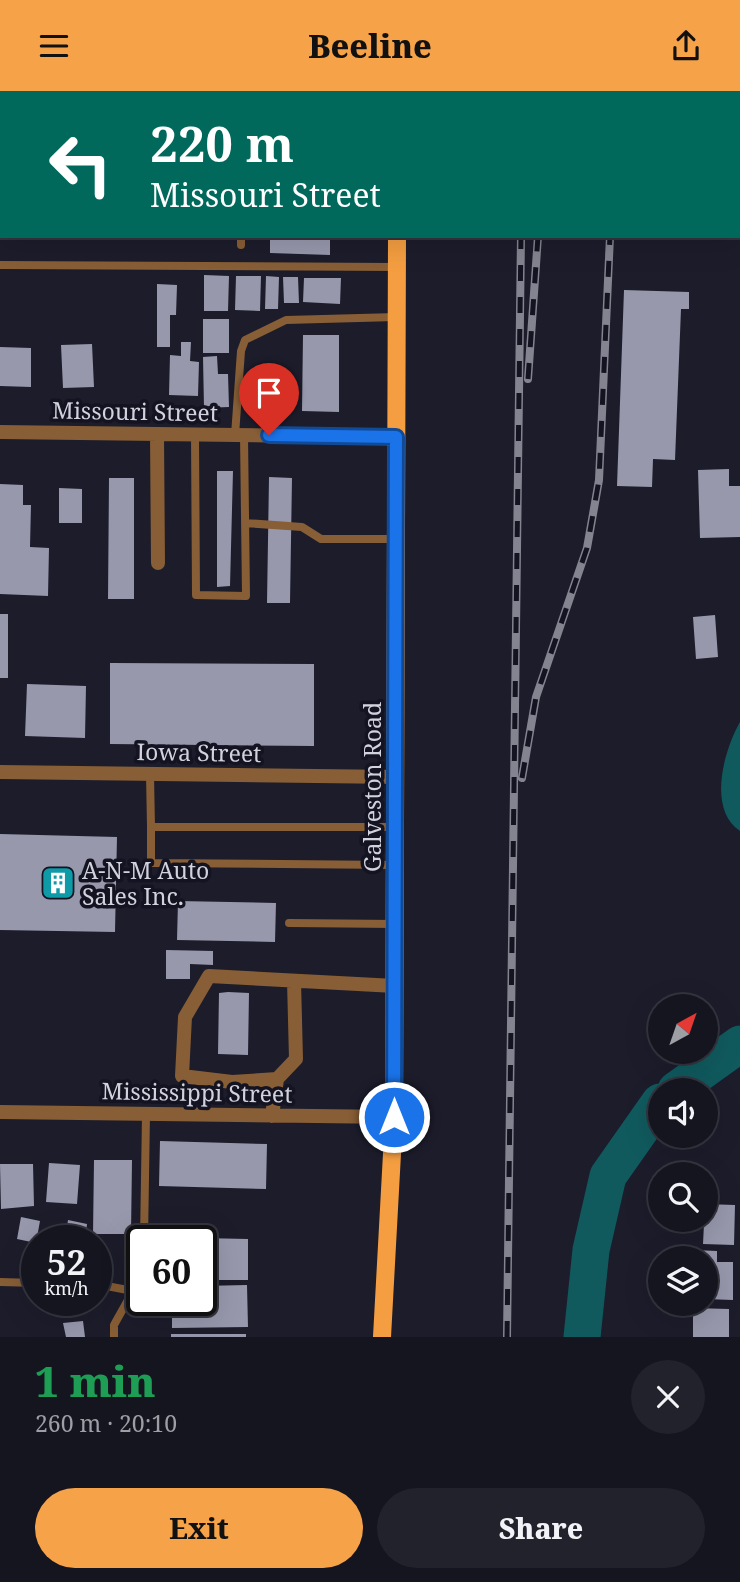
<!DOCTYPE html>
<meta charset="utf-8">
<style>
body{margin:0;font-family:"Noto Serif",serif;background:#22222d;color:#f1f3f6;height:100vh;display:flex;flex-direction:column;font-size:26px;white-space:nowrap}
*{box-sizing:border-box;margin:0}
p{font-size:23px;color:#9d9fa5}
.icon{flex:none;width:38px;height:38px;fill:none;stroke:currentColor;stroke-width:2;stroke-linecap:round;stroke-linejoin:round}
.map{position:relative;height:1246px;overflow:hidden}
.details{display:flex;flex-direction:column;background:#151520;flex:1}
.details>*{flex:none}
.guide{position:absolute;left:0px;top:0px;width:740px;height:147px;box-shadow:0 7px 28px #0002,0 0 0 2px #34343e;background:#00695c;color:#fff;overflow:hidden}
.needle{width:46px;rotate:40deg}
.controls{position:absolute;left:648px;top:903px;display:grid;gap:14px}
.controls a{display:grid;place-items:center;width:70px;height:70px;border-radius:50%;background:#151520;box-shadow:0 7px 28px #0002,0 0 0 2px #34343e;font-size:35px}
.speed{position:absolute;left:21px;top:1134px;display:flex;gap:14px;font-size:35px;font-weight:700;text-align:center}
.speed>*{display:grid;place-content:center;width:91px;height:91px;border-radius:50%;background:#151520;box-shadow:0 7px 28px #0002,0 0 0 2px #34343e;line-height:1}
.speed small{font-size:18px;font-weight:400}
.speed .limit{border:4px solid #111;border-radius:10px;background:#fff;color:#111}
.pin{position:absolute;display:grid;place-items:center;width:60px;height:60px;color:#fff;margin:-72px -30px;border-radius:50% 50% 50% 0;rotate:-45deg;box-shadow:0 0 7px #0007}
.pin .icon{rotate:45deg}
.me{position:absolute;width:77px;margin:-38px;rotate:0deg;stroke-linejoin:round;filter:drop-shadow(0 0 5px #0008)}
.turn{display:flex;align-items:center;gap:24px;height:147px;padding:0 35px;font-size:32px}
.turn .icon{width:91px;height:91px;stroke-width:2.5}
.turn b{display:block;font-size:49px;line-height:60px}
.round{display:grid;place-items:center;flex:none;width:74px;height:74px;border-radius:37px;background:#22222d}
.headline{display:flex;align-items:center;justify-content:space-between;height:119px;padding:0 35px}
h1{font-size:42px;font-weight:800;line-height:52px;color:#1e9e55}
.primary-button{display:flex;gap:14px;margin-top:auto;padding:14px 35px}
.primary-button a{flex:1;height:80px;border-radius:42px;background:#f6a248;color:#111;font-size:28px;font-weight:800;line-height:80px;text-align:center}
.primary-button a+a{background:#22222d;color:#f1f3f6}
header{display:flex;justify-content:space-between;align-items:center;height:91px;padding:0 35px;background:#f6a248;color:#111;font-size:32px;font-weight:800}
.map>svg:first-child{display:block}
.water{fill:#105a5e}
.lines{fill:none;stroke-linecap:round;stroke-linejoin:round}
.river{stroke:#105a5e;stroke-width:37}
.building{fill:#9798ac}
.lane{stroke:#875e36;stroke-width:8}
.street{stroke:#875e36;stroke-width:14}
.primary{stroke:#f49e41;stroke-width:18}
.rail-casing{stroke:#848491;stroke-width:8}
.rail{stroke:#131321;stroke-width:5;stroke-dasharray:16;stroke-linecap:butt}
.route-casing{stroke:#114b97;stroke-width:18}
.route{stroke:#1a73e8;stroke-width:12}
.labels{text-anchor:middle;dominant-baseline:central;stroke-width:7;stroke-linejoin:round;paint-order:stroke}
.street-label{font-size:23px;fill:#d2d2dd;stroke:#131321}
.poi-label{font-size:23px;fill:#d2d2dd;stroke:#131321;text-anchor:start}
</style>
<header><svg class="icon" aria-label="menu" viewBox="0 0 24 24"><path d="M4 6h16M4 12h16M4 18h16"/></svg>Beeline<svg class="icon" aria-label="share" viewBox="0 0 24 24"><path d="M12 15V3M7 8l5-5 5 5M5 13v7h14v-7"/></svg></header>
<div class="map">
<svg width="740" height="1246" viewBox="0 0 740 1246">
<rect width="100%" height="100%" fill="#1c1c2b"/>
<!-- water -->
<path class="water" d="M740 631V740C707 718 724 659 740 631Z"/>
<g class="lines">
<!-- river -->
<path class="river" d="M676 999 740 953
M582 1246 591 1159 608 1085 660 1011"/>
</g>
<!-- building -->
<path class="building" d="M270 145H330V164L270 162Z
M204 184 229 185 228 220H204Z
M236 185H261L260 220 235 219Z
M266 185 279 186 278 218H265Z
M283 186H298L299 212H284Z
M304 187H341L340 213 303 211Z
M157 193 177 194 176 224H170V256H157Z
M624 199 689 201V218H681L675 369 653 368 652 396 617 395Z
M203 228H229V262H203Z
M303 244H339V321L302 320Z
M181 251H191L190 270 199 271 198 305 169 304 170 264 181 265Z
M92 253 94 296 63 297 61 254Z
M0 256 31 257V296L0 295Z
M217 265 218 283H228L229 316 204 317 203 266Z
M729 378V395H740V446L700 447 698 379Z
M217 380H233L230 495 217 496Z
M269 386 292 387 290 512H267Z
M109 387H134V508H108Z
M0 393 23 394V414H31L30 456 49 457 48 505 0 503Z
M59 397 82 398V432H59Z
M0 523H8V587H0Z
M715 524 718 566 696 568 693 526Z
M110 572 314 573V655L110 653Z
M27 593 86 595 85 647 25 645Z
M0 743 117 746 115 841 0 839Z
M178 810 276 812 275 851 177 849Z
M166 859 213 860V874L190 873V888H166Z
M228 901 249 902 248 964 218 963 219 902Z
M160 1050 267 1053 266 1098 159 1095Z
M94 1069H132L131 1143H93Z
M49 1072 80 1074 77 1113 46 1111Z
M0 1073H33L34 1115 1 1118Z
M705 1113 735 1114 734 1154 703 1153Z
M21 1126 40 1130 36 1152 17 1148Z
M68 1129 87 1133 85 1150H65Z
M201 1147 248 1148V1189H201Z
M694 1159 717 1160V1171H733V1209L705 1208V1167H693Z
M247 1194 248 1236 172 1237V1209H201V1195Z
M693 1217 729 1218V1246H693Z
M83 1230 85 1246H66L63 1232Z
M171 1243H246V1246H171Z"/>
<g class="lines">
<!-- lane -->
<path class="lane" d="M240 0V2
M8 2V0
M241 145V154
M0 174 396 176
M195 343 196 504 246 505 244 344
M235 344 241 260 245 249 286 229 396 226
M245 432 302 436 321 448H396
M150 683 151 736H397
M151 736V772L395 774
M289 832 396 833
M144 1150 146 1023
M0 1191 37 1192
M96 1193 133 1200
M114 1246V1234L133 1200 142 1172"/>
<!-- street -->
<path class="street" d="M0 341 396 346
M157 343 158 472
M0 681 397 686
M294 890 296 968 277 988 232 991 182 985 185 926 209 885 395 895
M0 1021 394 1026
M272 1025 277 988"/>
<!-- primary -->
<path class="primary" d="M398 2V0
M382 1246 394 1026 397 145"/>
<defs>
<path id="rail" d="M523 2V0
M540 2V0
M615 2V0
M528 288 538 145
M522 687 536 606 587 457 599 389 610 145
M507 1246 521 145"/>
</defs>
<!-- rail casing -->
<use href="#rail" class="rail-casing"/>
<!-- rail -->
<use href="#rail" class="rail"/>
</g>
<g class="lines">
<defs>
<path id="route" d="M269 344 396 346 394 1026"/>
</defs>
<!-- route casing -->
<use href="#route" class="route-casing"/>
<!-- route -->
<use href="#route" class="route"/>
</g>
<!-- icons -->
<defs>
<symbol id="building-square" viewBox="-11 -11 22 22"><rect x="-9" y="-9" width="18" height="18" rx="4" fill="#0f9aa8" stroke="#131321"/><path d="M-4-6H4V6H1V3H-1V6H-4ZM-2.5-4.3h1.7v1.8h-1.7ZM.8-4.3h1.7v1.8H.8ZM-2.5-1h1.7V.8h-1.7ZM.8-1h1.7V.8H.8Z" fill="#fff"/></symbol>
</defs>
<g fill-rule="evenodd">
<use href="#building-square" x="39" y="773" width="38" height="38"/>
</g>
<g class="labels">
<!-- street labels -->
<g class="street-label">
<text transform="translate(135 320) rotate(1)">Missouri Street</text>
<text transform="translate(199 661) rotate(1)">Iowa Street</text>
<text transform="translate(372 696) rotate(-90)">Galveston Road</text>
<text transform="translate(197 1001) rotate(1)">Mississippi Street</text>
</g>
<!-- poi labels -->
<g class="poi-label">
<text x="82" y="779">A-N-M Auto<tspan x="82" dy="26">Sales Inc.</tspan></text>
</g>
</g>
</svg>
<div class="controls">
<a><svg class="needle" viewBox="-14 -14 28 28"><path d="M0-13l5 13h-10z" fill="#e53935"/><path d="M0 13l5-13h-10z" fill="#9d9fa5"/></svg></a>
<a><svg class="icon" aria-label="sound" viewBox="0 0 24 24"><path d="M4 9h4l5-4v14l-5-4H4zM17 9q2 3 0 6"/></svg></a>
<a><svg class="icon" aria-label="search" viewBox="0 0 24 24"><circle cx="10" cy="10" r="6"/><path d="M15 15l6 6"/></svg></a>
<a><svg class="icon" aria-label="layers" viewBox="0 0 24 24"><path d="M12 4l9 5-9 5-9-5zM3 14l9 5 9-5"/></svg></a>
</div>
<div class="speed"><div>52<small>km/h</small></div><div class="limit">60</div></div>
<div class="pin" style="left:269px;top:344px;background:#d93025"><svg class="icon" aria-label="arrive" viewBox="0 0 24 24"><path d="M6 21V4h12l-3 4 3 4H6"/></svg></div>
<svg class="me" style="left:394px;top:1026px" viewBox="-20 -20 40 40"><circle r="17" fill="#1a73e8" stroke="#fff" stroke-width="3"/><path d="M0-11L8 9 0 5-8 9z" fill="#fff"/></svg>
<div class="guide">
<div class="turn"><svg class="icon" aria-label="left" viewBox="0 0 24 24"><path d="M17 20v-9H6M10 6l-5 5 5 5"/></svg><div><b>220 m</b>Missouri Street</div></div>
</div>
</div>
<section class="details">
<div class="headline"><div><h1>1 min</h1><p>260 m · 20:10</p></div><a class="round"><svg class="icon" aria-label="close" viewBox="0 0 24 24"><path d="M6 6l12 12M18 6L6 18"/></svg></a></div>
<div class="primary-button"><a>Exit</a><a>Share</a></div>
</section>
